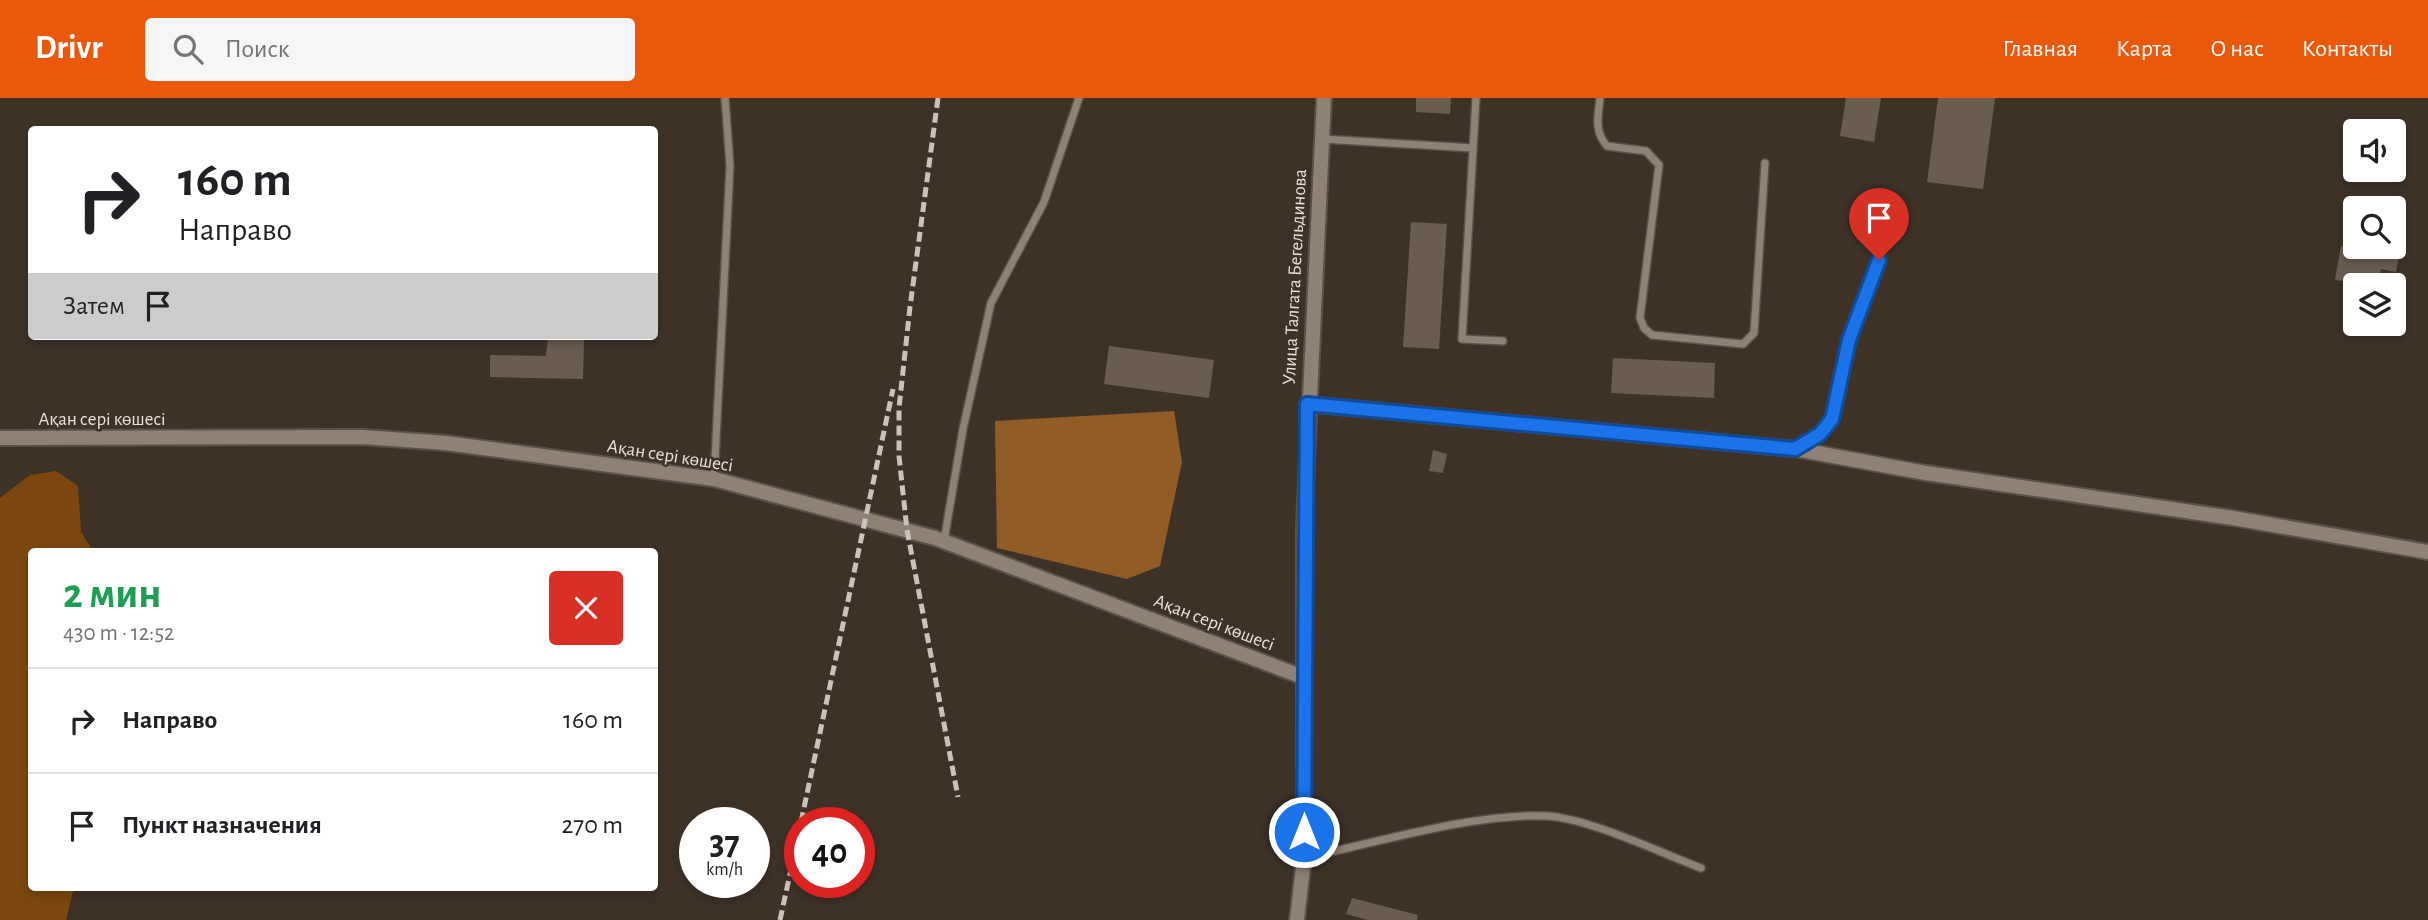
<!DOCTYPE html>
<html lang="ru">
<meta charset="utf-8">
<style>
body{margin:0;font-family:"Alegreya Sans",sans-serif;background:#f6f6f6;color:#202124;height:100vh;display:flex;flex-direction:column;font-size:26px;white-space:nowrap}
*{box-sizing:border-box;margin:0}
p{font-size:23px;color:#757577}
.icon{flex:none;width:38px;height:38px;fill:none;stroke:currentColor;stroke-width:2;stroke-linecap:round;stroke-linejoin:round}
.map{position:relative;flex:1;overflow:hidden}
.panel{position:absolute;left:28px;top:450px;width:630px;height:343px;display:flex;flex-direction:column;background:#fff;border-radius:7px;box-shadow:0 4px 10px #0003}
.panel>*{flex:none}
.guide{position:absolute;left:28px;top:28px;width:630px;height:214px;border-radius:7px;box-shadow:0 4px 10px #0003;background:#fff;color:#202124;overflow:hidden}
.fabs{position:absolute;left:2343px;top:21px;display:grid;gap:14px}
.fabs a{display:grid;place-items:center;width:63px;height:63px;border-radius:7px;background:#fff;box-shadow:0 4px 10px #0003;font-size:35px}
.speed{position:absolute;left:679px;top:709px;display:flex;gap:14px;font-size:35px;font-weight:700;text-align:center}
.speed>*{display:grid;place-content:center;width:91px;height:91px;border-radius:50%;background:#fff;box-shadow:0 4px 10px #0003;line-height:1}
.speed small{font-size:18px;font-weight:400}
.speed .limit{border:10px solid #d22;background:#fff;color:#111}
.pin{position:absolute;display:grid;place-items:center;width:60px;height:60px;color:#fff;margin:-72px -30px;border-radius:50% 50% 50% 0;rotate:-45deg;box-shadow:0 0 7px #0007}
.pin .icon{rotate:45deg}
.me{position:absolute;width:77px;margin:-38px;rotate:0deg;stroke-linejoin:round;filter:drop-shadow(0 0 5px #0008)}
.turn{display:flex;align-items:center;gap:24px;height:147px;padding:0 35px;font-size:32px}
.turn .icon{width:91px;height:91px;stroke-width:2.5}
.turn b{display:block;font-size:49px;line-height:60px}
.then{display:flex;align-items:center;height:66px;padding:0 35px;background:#0003;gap:14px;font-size:26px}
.round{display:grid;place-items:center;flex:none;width:74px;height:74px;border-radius:7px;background:#f6f6f6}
.headline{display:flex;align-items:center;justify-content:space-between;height:119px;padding:0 35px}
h1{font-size:42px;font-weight:700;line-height:52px;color:#1e9e55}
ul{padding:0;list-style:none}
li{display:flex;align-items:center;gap:21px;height:105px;padding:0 35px;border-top:2px solid #e0e0e0}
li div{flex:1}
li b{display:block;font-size:26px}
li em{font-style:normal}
header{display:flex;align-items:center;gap:42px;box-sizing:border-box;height:98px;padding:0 35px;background:#ea580c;color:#fff}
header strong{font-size:33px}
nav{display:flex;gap:38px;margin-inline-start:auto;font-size:24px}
.search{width:490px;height:63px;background:#f6f6f6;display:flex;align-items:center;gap:18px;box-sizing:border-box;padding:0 24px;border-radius:7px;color:#757577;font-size:26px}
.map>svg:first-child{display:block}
.green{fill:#7c480f}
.forest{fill:#925c26}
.building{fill:#6a5c50}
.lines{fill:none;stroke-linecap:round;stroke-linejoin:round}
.service-casing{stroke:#5c5148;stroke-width:10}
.minor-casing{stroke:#5c5148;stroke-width:18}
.tertiary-casing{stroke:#5c5148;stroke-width:18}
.service{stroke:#908175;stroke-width:7}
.minor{stroke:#908175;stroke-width:14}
.tertiary{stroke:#908175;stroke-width:14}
.rail{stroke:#ccc2bc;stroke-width:5;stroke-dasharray:10 5;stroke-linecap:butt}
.route-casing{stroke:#114b97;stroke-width:18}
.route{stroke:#1a73e8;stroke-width:12}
.labels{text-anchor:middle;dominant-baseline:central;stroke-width:5;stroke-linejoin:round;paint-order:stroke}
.street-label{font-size:19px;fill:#eae1db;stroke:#3e3227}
</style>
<header>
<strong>Drivr</strong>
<div class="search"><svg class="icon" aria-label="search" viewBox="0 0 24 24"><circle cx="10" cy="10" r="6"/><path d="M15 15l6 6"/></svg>Поиск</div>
<nav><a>Главная</a><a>Карта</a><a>О нас</a><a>Контакты</a></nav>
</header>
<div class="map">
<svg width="2428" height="822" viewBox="0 0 2428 822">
<rect width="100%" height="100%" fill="#3e3227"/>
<!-- green -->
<path class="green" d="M56 373 78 388 81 434 93 453H32V789H74L66 822H0V400L30 377Z"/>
<!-- forest -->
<path class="forest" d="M1174 313 1182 364 1160 468 1127 481 997 450 995 323Z"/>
<!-- building -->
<path class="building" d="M1416 0H1451L1450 16 1416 14Z
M1846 0H1881L1874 44 1840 38Z
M1938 0H1995L1983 91 1927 84Z
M1411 124 1447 126 1439 251 1403 249Z
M2341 148 2401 149 2396 174 2381 171 2378 187 2335 182Z
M548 238H584L583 281 490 279V257L546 258Z
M1109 248 1214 262 1209 300 1104 286Z
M1613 260 1715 265 1714 300 1611 295Z
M1433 352 1447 356 1443 375 1429 373Z
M1352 800 1418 817 1417 822H1368L1346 816Z"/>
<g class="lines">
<defs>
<path id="service" d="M1476 0 1462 241 1503 243
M1600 0C1598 19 1594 33 1607 48L1646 53 1659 67 1640 220 1644 230 1652 237 1743 246 1754 235 1765 65
M1322 41 1473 50
M1796 351 1820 336 1832 321 1849 242 1894 113
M714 381 730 68 725 0
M944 443 963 331 991 205 1044 104 1079 0
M1304 760C1375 745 1474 715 1545 718 1586 719 1661 755 1701 770"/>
<path id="minor" d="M1307 306 1795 351 1926 375 2233 420 2428 454"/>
<path id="tertiary" d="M0 340 363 339 446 345 714 381 935 440 1303 579
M1297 822 1304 760V427L1324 0"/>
</defs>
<!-- service casing -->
<use href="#service" class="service-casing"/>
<!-- minor casing -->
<use href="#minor" class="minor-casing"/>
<!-- tertiary casing -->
<use href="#tertiary" class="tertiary-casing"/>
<!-- service -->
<use href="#service" class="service"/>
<!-- minor -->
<use href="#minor" class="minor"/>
<!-- tertiary -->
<use href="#tertiary" class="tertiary"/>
<!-- rail -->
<path class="rail" d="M938 0 910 209 899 310V358L907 432 958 699
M801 724 893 291
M780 822 800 730"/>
</g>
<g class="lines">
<defs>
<path id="route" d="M1304 734 1307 306 1795 351 1820 336 1832 321 1849 242 1879 162"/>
</defs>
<!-- route casing -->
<use href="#route" class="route-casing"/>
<!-- route -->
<use href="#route" class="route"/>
</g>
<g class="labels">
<!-- street labels -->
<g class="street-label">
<text transform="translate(1295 179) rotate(-87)">Улица Талгата Бегельдинова</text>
<text x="102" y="321">Ақан сері көшесі</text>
<text transform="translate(670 358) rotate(9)">Ақан сері көшесі</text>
<text transform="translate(1214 525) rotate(21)">Ақан сері көшесі</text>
</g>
</g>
</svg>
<div class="fabs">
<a><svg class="icon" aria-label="sound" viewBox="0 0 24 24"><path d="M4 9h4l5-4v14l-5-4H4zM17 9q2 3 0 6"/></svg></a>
<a><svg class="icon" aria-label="search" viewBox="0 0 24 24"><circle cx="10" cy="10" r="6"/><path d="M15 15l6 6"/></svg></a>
<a><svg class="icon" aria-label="layers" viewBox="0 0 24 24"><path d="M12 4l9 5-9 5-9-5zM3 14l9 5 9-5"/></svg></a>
</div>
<div class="speed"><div>37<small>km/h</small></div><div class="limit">40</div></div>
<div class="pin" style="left:1879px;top:162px;background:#d93025"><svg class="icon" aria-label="arrive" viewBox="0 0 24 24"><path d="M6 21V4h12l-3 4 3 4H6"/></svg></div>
<svg class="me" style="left:1304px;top:734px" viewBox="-20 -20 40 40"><circle r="17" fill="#1a73e8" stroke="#fff" stroke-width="3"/><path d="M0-11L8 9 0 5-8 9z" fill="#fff"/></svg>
<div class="guide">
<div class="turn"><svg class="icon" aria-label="right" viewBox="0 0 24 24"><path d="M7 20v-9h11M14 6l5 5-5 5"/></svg><div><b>160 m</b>Направо</div></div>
<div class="then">Затем<svg class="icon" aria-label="arrive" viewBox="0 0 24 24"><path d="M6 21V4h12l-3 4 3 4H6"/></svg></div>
</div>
<section class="panel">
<div class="headline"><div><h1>2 мин</h1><p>430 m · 12:52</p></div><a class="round" style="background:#d93025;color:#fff"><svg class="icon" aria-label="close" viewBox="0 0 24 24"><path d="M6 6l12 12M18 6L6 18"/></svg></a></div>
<ul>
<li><svg class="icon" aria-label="right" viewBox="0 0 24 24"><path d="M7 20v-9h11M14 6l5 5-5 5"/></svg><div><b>Направо</b></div><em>160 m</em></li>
<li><svg class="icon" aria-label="arrive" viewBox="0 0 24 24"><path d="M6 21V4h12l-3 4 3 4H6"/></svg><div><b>Пункт назначения</b></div><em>270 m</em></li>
</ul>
</section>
</div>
